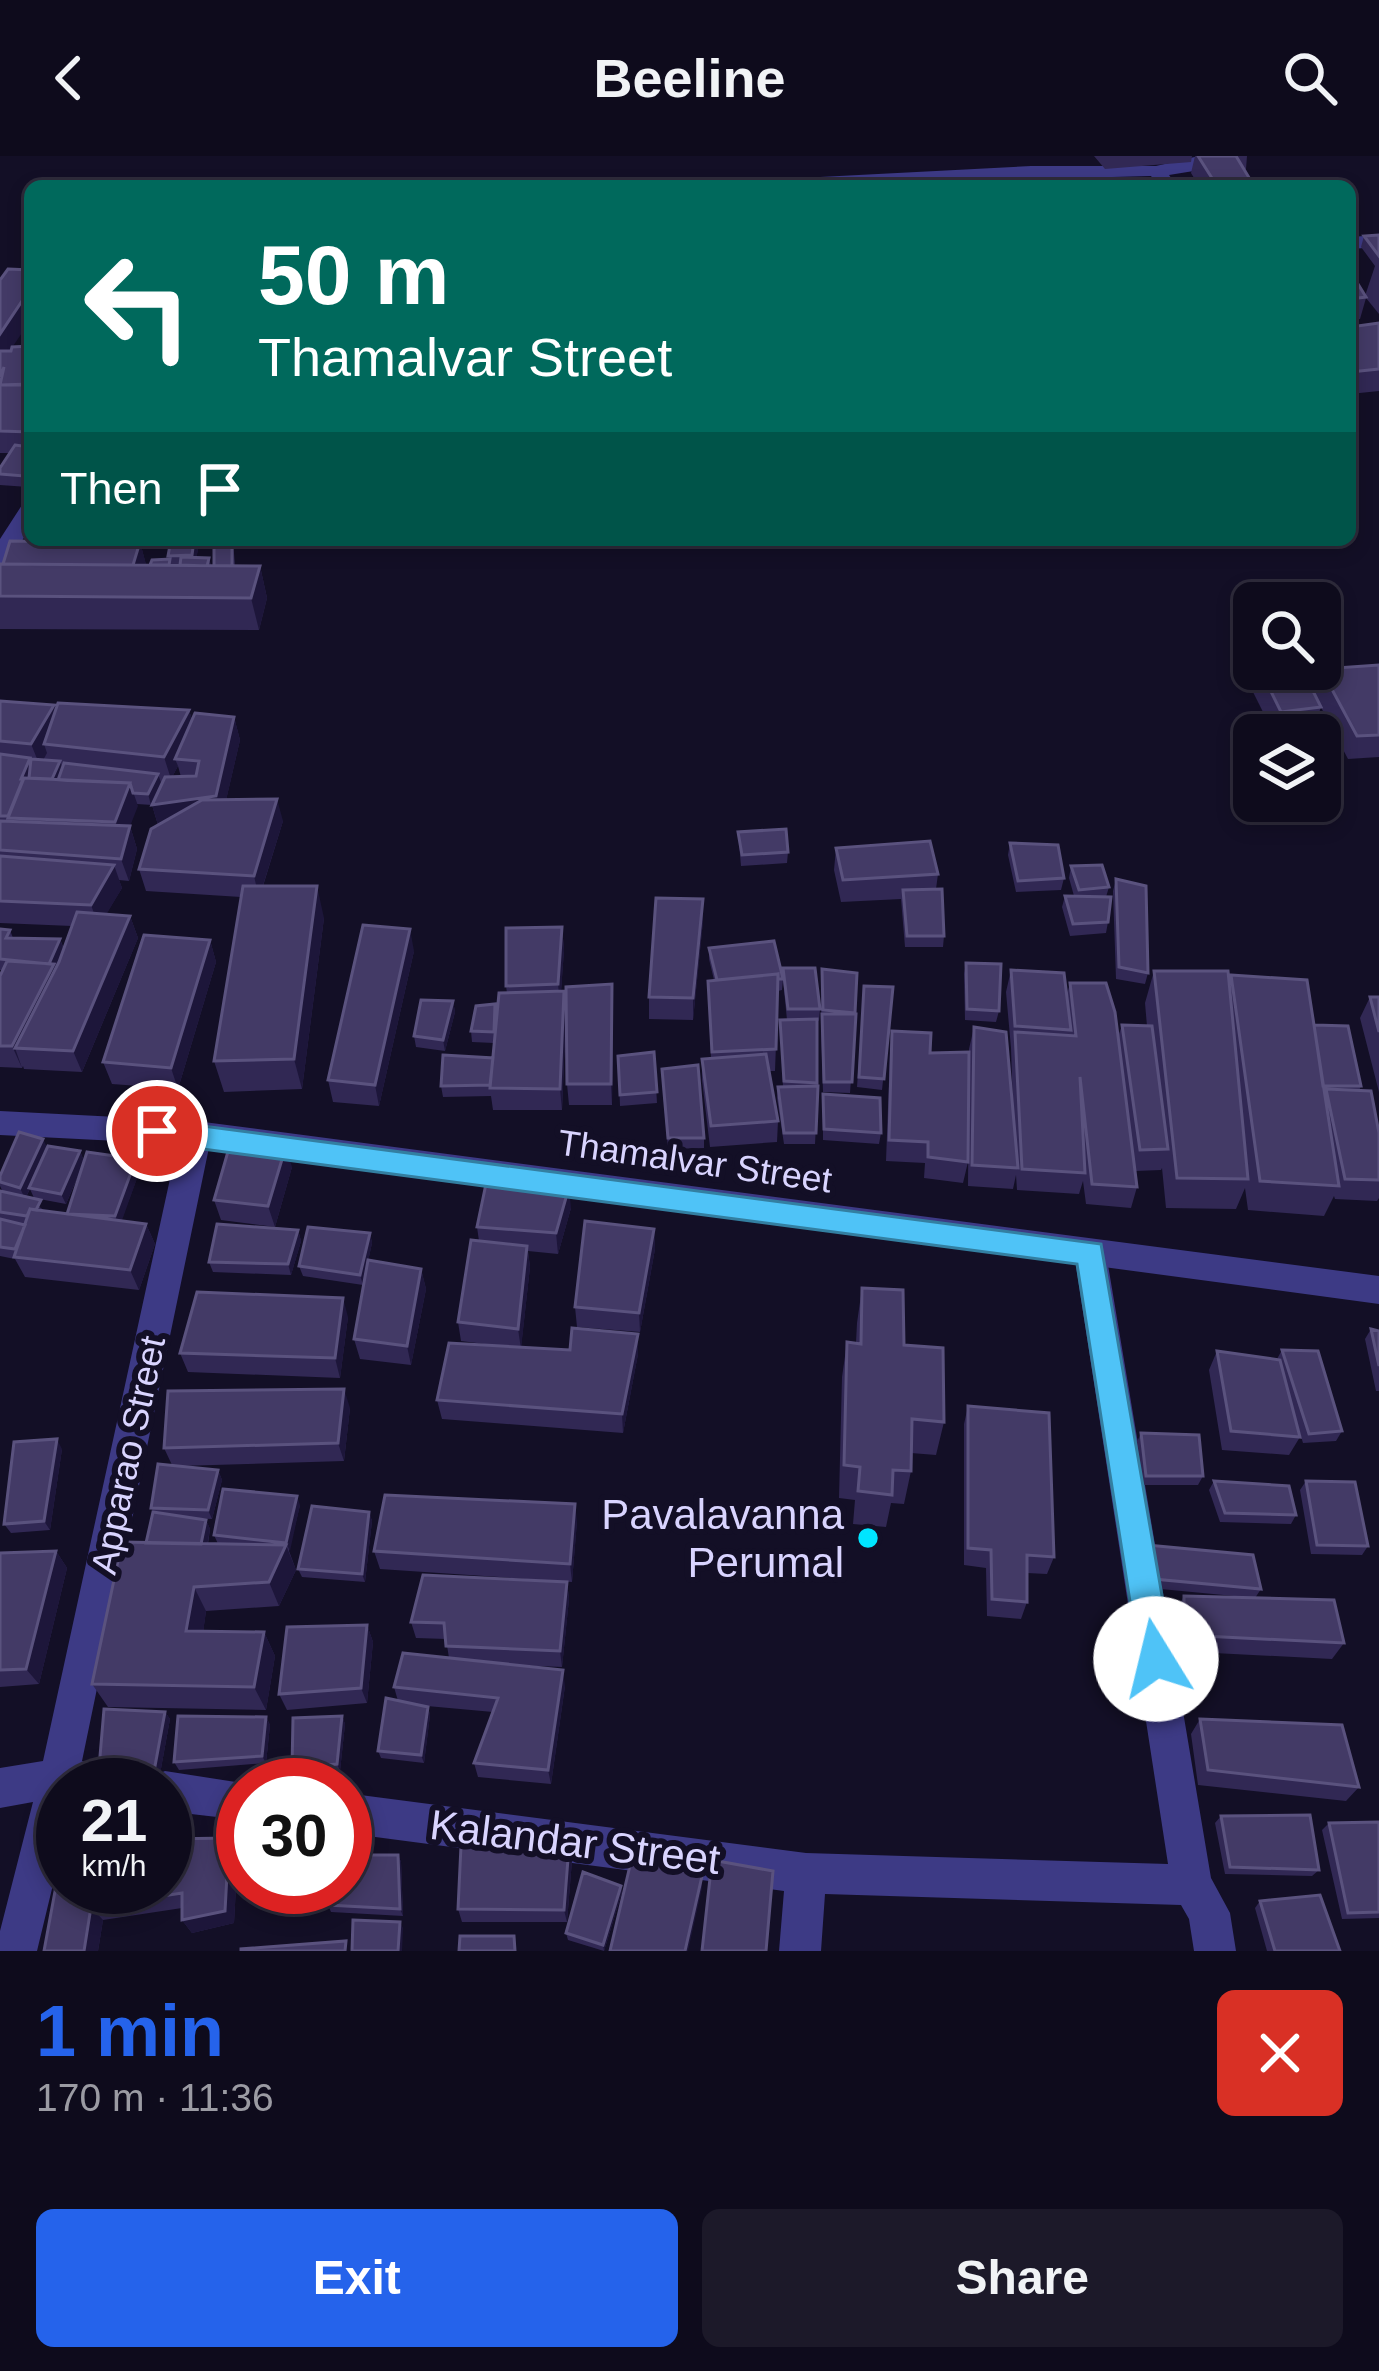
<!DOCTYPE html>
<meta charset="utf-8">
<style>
body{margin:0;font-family:Arial,sans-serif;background:#1c1929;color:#f1f3f6;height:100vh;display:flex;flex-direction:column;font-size:45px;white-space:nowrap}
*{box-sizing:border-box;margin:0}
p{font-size:39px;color:#9b9ba3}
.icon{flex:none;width:66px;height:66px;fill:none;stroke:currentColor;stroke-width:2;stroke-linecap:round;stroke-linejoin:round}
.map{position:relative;height:1795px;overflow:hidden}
.drawer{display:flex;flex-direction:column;background:#0e0b1c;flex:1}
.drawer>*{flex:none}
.hud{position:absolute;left:24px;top:24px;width:1332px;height:366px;border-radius:18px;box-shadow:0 6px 18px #0003,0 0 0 3px #2e2b3b;background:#00695c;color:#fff;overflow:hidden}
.tools{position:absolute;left:1233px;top:426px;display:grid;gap:24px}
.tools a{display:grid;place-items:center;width:108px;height:108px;border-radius:18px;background:#0e0b1c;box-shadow:0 6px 18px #0003,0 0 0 3px #2e2b3b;font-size:60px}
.speed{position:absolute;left:36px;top:1602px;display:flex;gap:24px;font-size:60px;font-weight:700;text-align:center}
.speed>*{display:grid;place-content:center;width:156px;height:156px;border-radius:50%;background:#0e0b1c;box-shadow:0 6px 18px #0003,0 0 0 3px #2e2b3b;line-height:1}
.speed small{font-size:30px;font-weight:400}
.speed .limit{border:18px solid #d22;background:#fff;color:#111}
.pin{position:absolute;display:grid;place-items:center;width:102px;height:102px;color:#fff;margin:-51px;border:6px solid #fff;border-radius:50%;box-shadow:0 3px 12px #0007}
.me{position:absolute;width:132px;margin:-66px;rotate:351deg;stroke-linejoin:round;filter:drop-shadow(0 0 9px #0008)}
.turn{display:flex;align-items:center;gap:42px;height:252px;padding:0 36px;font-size:54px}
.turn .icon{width:156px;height:156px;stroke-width:2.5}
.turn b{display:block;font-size:84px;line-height:102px}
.then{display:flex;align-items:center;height:114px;padding:0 36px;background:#0003;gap:24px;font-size:45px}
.round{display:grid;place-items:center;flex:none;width:126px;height:126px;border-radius:18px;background:#1c1929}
.head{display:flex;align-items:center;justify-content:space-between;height:204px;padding:0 36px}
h1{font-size:72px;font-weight:700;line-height:90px;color:#2563eb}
.primary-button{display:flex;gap:24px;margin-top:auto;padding:24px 36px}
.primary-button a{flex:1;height:138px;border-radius:18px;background:#2563eb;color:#fff;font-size:48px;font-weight:700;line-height:138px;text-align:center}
.primary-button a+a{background:#1c1929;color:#f1f3f6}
header{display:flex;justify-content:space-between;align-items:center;height:156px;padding:0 36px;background:#0e0b1c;font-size:54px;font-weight:700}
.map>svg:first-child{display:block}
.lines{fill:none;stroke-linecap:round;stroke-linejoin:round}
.minor{fill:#3d3a85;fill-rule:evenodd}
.tertiary{fill:#3d3a85;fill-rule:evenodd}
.wall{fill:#312854;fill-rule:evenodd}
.shaded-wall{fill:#1d163a}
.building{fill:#433a66;stroke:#5a527e;stroke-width:3}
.route{fill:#4fc3f7;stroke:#337fa1;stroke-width:3}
.poi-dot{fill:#00e5ff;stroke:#130f26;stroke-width:4.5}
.labels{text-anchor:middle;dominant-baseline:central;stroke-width:12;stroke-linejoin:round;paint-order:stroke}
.street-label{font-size:36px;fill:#d9d4ff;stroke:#130f26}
.near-poi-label{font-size:42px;fill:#d9d4ff;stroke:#130f26;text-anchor:end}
.near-street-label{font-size:42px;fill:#d9d4ff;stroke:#130f26}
</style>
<header><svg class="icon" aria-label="back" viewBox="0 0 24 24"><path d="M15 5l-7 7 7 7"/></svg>Beeline<svg class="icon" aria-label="search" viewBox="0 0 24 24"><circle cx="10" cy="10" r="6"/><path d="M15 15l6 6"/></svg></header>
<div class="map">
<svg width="1379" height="1795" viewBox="0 0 1379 1795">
<rect width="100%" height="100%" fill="#130f26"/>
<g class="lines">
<!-- minor -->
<path class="minor" d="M1199 0H1219L1206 13 1169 19 1177 30H1158L1151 20 753 30 762 24 1031 10H1156Z
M1379 79V91L1350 93V81Z
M30 347V372L8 407 0 409V383L22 349Z
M196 965 207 968 212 977 82 1605 133 1615 139 1629H63V1687L37 1795H0V1775L33 1646 0 1652V1612L43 1605 180 977 185 968Z
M1090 1083 1102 1087 1106 1097 1211 1722 1230 1757 1236 1795H1194L1189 1763 1181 1749 825 1738 821 1795H779L784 1735 345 1677V1637L806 1697 1168 1708 1074 1097 1078 1087Z
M165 1615 255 1629H243V1664L165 1655V1629H148L151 1621Z"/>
<!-- tertiary -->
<path class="tertiary" d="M0 955 196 965 1379 1120V1148L196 989 0 979Z"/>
</g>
<!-- wall -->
<path class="wall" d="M1094 0H1192L1191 6 1105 13Z
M1195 0H1247L1246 13H1244L1254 30H1199L1191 17Z
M1379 79V158L1366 142 1360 163 1350 164V115L1365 140 1375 110 1361 91 1364 80Z
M0 122 13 191 30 190V328L28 331 0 329V312L10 297H0Z
M1379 167V235L1350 238V171Z
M195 384 198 394 196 401 209 402 211 410H214V384H233L235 410H260L267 442 259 474 0 473V408L140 386 146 409H150L169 403 168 400Z
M1251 496H1254V513H1302L1321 551 1313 574 1274 578 1244 518Z
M1379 509V601L1348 603 1313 536 1321 513Z
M0 545 56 553 189 554 192 564 234 561 240 584 226 644 283 665 263 730 324 762 302 933 224 936 214 905 241 741 146 735 139 713 158 669 152 649 137 648 130 670 137 693 129 725 119 724 122 732 106 758 130 760 138 782 82 916 24 913 23 910 22 912 0 911V820L3 814H0V773L10 774 13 782 60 783 64 793 72 770 0 767ZM178 610 181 621H172Z
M738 676 788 696 787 707 741 710Z
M1010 687 1064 722 1061 734 1016 736 1008 699Z
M836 692 938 718 936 733 944 780 943 791H905L901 743 841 746 834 714Z
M1071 710 1109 731 1106 741 1108 766 1106 777 1070 780 1062 751 1065 740H1074L1069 722Z
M1116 723 1148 817 1145 828 1116 823 1113 735Z
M703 765 693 864 649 863V841Z
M562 771 564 794 561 835H564L566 857 562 954H493L491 940 443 941 441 930 493 902 494 887 472 886 471 875 497 860 507 837 506 830Z
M210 784 216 806 178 933 112 928 103 906Z
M709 792 783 822V812L820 853 819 865 817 864 818 930 815 988H784L777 942 778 931H783L780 864H787L783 824 782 834 778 835 775 915H769L778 965 777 986 710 991 702 924V903L711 902 708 825 714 824 709 803Z
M414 795 379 950 333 946 328 924Z
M966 807 999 855 996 866 965 864 964 818Z
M822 813 856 858 850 937 823 936 821 869Z
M1011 814 1067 838 1070 827 1118 881 1122 869 1147 870 1145 847 1154 815 1229 825 1231 819 1314 869 1361 930 1359 935 1379 977V1042L1377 1045 1335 1043 1334 1040 1324 1060 1248 1054 1245 1032 1236 1053 1166 1052 1162 1012 1161 1014 1135 1015 1137 1031 1131 1052 1086 1048 1083 1025 1079 1038 1017 1034 1016 1019 1013 1033 968 1030 969 893 974 871 1013 954 1011 892 1006 836Z
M864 830 893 831 882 934 857 931Z
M1370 841H1379V936L1360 862Z
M453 845 455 856 445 895 416 891 414 880Z
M613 849 612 949H569L567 928Z
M892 875 930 897 968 1006 963 1027 924 1022 925 1007 886 1005 890 897Z
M654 896 657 947 620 950 618 900Z
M662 924 704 982V992L668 993Z
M823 938 881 977 879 988 823 984Z
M47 991 80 995 84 1005 136 1003 140 1014 121 1065 146 1068 155 1088 139 1134 25 1121 15 1103 0 1100V1035L3 1036 0 1030V1020ZM82 1011 67 1058 45 1055 26 1041 30 1033 34 1042 66 1048Z
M292 1011 275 1071 221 1064 214 1044Z
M571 1052 558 1098 528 1095 530 1111 521 1191 638 1198 623 1277 442 1263 437 1244 492 1189 461 1185 458 1166 479 1085 477 1071Z
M654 1073 655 1093 640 1176 577 1171 575 1151Z
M298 1074 301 1085 291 1119 213 1116 209 1106Z
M370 1077 372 1087 368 1105 421 1113 426 1133 411 1209 360 1203 354 1183 363 1129 303 1120 299 1110Z
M862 1132 904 1189 944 1266 936 1299 911 1297V1315L904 1348 891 1347 886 1371 853 1368 855 1344 839 1342 842 1221 847 1186 856 1187 857 1167Z
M348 1161 340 1222 188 1216 180 1197Z
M1371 1173 1379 1175V1235H1376L1365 1183Z
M1282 1194 1342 1275 1336 1285 1303 1287 1293 1254 1300 1281 1289 1299 1222 1294 1209 1214 1217 1195 1277 1203Z
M968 1250 1054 1401 1047 1418 1027 1417V1446L1021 1463 987 1460 986 1412 964 1409V1268Z
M350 1252 344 1305 179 1310 218 1314 222 1324 212 1363 193 1362 206 1364 210 1373 208 1388H218L214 1379 300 1349 289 1395 296 1414 279 1450 206 1455 203 1476H264L275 1500 266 1554 108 1551 92 1528 146 1387 154 1356 151 1352 172 1309 164 1292Z
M1141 1277 1203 1320 1198 1329H1142L1137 1286Z
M62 1293 50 1374 11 1377 4 1368Z
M1214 1325 1296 1359 1291 1368 1220 1366 1209 1334Z
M1306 1325 1368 1390 1362 1399 1311 1398 1300 1334Z
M369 1356 372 1365 365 1426 302 1421 298 1413Z
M577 1365 572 1426 380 1413 374 1395Z
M1147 1389 1261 1433 1255 1442 1150 1432 1143 1397Z
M56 1395 67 1412 39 1528 0 1531V1397Z
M567 1426 569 1443 562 1511 512 1509 565 1530 551 1628 478 1621 474 1607 493 1556 416 1549 428 1551 430 1559 424 1607 381 1602 378 1595 398 1545 394 1531 449 1502 446 1483 416 1482 411 1466Z
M1184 1440 1344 1487 1332 1503 1175 1495V1456Z
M367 1469 373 1486 367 1547 287 1554 279 1538Z
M165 1556 170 1563 160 1618 105 1620 99 1612Z
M342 1560 345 1568 340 1615 296 1619 292 1612Z
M266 1561 270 1569 266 1607 179 1614 174 1606Z
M1200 1563 1359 1631 1346 1645 1198 1629 1191 1578Z
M1221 1660 1319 1714 1312 1720 1225 1718 1215 1667Z
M1379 1666V1762L1342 1763 1322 1674 1329 1667Z
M229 1682 238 1695 234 1767 192 1777 182 1764V1752L103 1764 98 1795H44L63 1692Z
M398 1699 401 1706 403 1760 331 1756 328 1749Z
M572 1704 567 1766H462L458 1753Z
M255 1731H317V1736L256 1733Z
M622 1736 604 1795 568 1784 566 1777Z
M1260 1745 1340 1795H1267L1255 1752Z"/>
<!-- shaded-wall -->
<path class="shaded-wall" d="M30 133V165L3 205 0 195V178Z
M30 311V328L28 331 24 320Z
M195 384 198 394 195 410 192 399Z
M140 386 146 408 138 438 132 415Z
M260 410 267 442 259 474 251 442Z
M54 549 62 571 44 588 47 597 40 610 31 588Z
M189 554 196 577 175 603 178 610 171 623 164 601Z
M234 561 240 584 222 662 159 672 152 649 216 640Z
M30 602 34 613 28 628 21 623Z
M60 605 64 616 58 631 50 628Z
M158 618 162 629 151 649 148 638Z
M130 627 138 650 123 688 115 666Z
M277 643 283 665 259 742 254 720Z
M130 670 137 693 129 725 121 703Z
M114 709 122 732 99 771 91 749Z
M317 730 324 762 302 933 294 903Z
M703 743V765L693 864V842Z
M130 760 138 782 82 916 73 895Z
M562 771 564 794 560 850 558 828Z
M410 773 414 795 379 950 375 929Z
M60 783 64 795 15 892 22 912 12 890Z
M210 784 216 806 178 933 171 912Z
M612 828 613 849 612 949 611 928Z
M564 835 566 857 562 954 560 933Z
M453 845 455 856 445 895 443 884Z
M43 983 48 993 25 1043 20 1032Z
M286 990 292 1011 275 1071 268 1050Z
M80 995 84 1005 66 1048 61 1038Z
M136 1003 140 1014 120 1070 115 1060Z
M569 1031 571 1052 558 1098 556 1077Z
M146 1068 155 1088 139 1134 130 1114Z
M654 1073 655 1093 640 1176 639 1157Z
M298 1074 301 1085 291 1119 288 1108Z
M370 1077 372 1087 363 1129 360 1119Z
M527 1090 530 1111 521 1193 518 1173Z
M421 1113 426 1133 411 1209 407 1190Z
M343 1142 348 1161 340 1222 335 1202Z
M638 1178V1198L623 1277 622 1258Z
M344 1233 350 1252 344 1305 338 1287Z
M57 1283 62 1293 50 1374 44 1365Z
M218 1314 222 1324 212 1363 208 1354Z
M297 1340 300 1349 290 1395 286 1387Z
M575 1348 577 1365 572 1426 570 1408Z
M369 1356 372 1365 365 1426 362 1418Z
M206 1364 210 1373 204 1407 199 1398Z
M286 1389 296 1414 279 1450 269 1426Z
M56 1395 67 1412 39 1528 26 1513Z
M567 1426 569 1443 562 1511 560 1495Z
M194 1431 206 1455 200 1499 186 1475Z
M367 1469 373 1486 367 1547 361 1532Z
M264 1476 275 1500 266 1554 254 1531Z
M563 1514 565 1530 551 1628 548 1614Z
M428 1551 430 1559 424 1607 421 1599Z
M165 1556 170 1563 160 1618 155 1610Z
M342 1560 345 1568 340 1615 337 1608Z
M266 1561 270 1569 266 1607 262 1600Z
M229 1682 238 1695 234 1767 192 1777 182 1764Z
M569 1690 572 1704 567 1766 564 1754Z
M398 1699 401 1706 403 1760 400 1753Z
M702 1720V1732L688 1795H685Z
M621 1730 622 1736 604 1795 603 1789Z
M91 1751 103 1764 98 1795H84Z
M400 1766 403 1772 402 1795H398Z"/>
<!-- building -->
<path class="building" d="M1198 0H1236L1254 30H1217Z
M1379 79V100L1364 80Z
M8 113 30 114V133L0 178V124Z
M1350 115 1366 141 1350 143Z
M1379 167V213L1350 216V171Z
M30 190V228L0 229 4 211 0 221V195H11L12 191Z
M0 229H30V276L0 275Z
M15 289 30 291V311L24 320 0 318V312Z
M171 384H194L192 399 168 400Z
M214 384H232V410H214Z
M10 385 140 386 133 409 3 408Z
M181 401 209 402 207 410 180 409Z
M170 403 169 409H150L152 404Z
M0 408 260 410 251 442 0 440Z
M1379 509V579L1357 580 1321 513Z
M1260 513H1302L1321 551 1281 556Z
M0 545 54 549 31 588 0 585Z
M58 547 189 554 164 601 44 588Z
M195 557 234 561 216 640 152 649 165 621 196 620 199 605 175 603Z
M0 598 30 602 21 623H23L8 660H0Z
M31 603 60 605 52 623 29 622Z
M64 607 158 618 148 638 133 637 130 627 58 624Z
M24 622 130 627 115 666 8 662Z
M277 643 254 720 139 713 151 673 202 644Z
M0 665 130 670 121 703 0 694Z
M786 673 788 696 742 699 738 676Z
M930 685 938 718 843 724 836 692Z
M1010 687 1058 689 1064 722 1018 725Z
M0 700 114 709 91 749 0 745Z
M1102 709 1109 731 1079 734 1071 710Z
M1116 723 1146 730 1148 817 1119 811Z
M243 730H317L294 903 214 905Z
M942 733 944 780H907L903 734Z
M1065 740 1111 741 1108 766 1073 768Z
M656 742 703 743 693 842 649 841Z
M77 756 130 760 73 895 15 892 59 806Z
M363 769 410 773 375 929 328 924Z
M562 771 558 828 506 830V772Z
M0 773 10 774 6 782 60 783 49 808 0 803Z
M144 779 210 784 171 912 103 906Z
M774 785 783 823H778V818L717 824 709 792Z
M7 805 54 808 12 890H0V820Z
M966 807 1001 808 999 855 967 853Z
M783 812H815L820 853H788Z
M822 813 857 817 855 857 823 854Z
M1011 814 1064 817 1071 874 1015 870Z
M1154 815H1228L1248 1023 1177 1022Z
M778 818 776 893 712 896 708 825Z
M1231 819 1307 824 1339 1030 1260 1025Z
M1070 827H1106L1115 856 1137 1031 1092 1028 1080 921 1085 1017 1022 1013 1015 876 1076 880Z
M612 828 611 928H567L566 831Z
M864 830 893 831 884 923 859 921Z
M564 835 560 933 490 932 499 837Z
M1370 841H1379V876Z
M421 844 453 845 443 884 414 880Z
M495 848 494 876 471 875 476 850Z
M822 858H856L852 926H824Z
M817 863V927L784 925 780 864Z
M1122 869 1152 870 1168 993 1140 994Z
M1314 869 1348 870 1361 930H1323Z
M974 871 1006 876 1018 1012 972 1009Z
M892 875 931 877 930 897 969 896 968 1006 928 1001V986L889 984Z
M654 896 657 936 620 939 618 900Z
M766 898 778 965 711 970 702 903Z
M443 899 493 902 490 929 441 930Z
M698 909 704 982H668L662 913Z
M818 930 816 977H784L778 931Z
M1326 933 1371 935 1379 977V1024L1345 1023Z
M823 938 880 942 881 977 824 973Z
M19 976 43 983 20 1032 0 1026V1020Z
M231 985 286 990 268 1050 214 1044Z
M48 990 80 995 61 1038 29 1032Z
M87 996 136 1003 115 1060 67 1058Z
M487 1023 569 1031 556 1077 477 1071Z
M0 1035 41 1044 36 1054 30 1053 27 1060 0 1056Z
M30 1053 146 1068 130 1114 14 1101Z
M0 1063 25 1069 15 1093 0 1091Z
M585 1065 654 1073 639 1157 575 1151Z
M217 1068 298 1074 288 1108 209 1106Z
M308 1071 370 1077 360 1119 299 1110Z
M471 1084 527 1090 518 1173 458 1166Z
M368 1104 421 1113 407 1190 354 1183Z
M862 1132 903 1134 904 1189 943 1192 944 1266 912 1263 911 1315 893 1314 892 1339 858 1335 860 1311 844 1309 847 1186 861 1188Z
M197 1136 343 1142 335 1202 180 1197Z
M572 1172 638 1178 622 1258 437 1244 449 1187 570 1194Z
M1371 1173 1379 1175V1210Z
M1282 1194 1318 1195 1342 1275 1309 1278Z
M1217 1195 1280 1204 1300 1281 1231 1275Z
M344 1233 338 1287 164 1292 168 1235Z
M968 1250 1049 1257 1054 1401 1027 1399V1446L992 1443 991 1394 968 1392Z
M1141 1277 1199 1279 1203 1320H1146Z
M57 1283 44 1365 4 1368 14 1286Z
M158 1308 218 1314 208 1354 151 1352Z
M1214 1325 1289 1330 1296 1359 1225 1357Z
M1306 1325 1355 1326 1368 1390 1317 1389Z
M223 1333 297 1340 286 1387 214 1379Z
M385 1339 575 1348 570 1408 374 1395Z
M312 1350 369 1356 362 1418 298 1413Z
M153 1356 206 1364 201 1388 146 1387Z
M122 1386 286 1389 269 1426 194 1431 186 1475 264 1476 254 1531 92 1528Z
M1147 1389 1253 1399 1261 1433 1154 1423Z
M56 1395 26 1513 0 1514V1397Z
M423 1419 567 1426 560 1495 446 1490 444 1467 411 1466Z
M1184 1440 1334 1444 1344 1487 1184 1479Z
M367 1469 361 1532 279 1538 287 1471Z
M403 1497 563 1514 548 1614 474 1607 498 1542 394 1531Z
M386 1542 428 1551 421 1599 378 1595Z
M104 1553 165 1556 155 1610 99 1612Z
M178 1560 266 1561 262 1600 174 1606Z
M342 1560 337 1608 292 1612 293 1562Z
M1200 1563 1342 1569 1359 1631 1208 1614Z
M1310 1659 1319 1714 1230 1711 1221 1660Z
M1379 1666V1756L1348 1757 1329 1667Z
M229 1682 225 1755 182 1764V1737L91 1751 84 1795H44L63 1692V1731H165V1683Z
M461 1690H569L564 1754 458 1753Z
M345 1699H398L400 1753 328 1749 329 1731H345Z
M632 1701 702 1720 685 1795H610Z
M712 1704 773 1715 766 1795H702Z
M583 1716 621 1730 603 1789 566 1777Z
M1320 1739 1340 1795H1275L1260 1745Z
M353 1764 400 1766 398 1795H352Z
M460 1780H514L515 1795H459Z
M346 1785 345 1795H241V1793Z"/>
<!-- route -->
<path class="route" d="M157 964 1101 1088 1173 1503 1168 1515 1156 1520 1144 1515 1139 1503 1077 1108 157 987 147 983 142 975 147 967Z"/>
<!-- markers -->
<circle class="poi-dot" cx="868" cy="1382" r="12"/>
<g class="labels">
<!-- street labels -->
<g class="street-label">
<text transform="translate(695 1005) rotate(8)">Thamalvar Street</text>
<text transform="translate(128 1299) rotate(-78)">Apparao Street</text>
</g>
<!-- near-poi labels -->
<g class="near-poi-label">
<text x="844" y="1358">Pavalavanna<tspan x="844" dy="48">Perumal</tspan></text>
</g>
<!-- near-street labels -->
<g class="near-street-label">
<text transform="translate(575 1686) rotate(7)">Kalandar Street</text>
</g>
</g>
</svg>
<div class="tools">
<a><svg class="icon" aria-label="search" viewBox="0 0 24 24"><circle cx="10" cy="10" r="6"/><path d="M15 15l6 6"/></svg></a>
<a><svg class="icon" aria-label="layers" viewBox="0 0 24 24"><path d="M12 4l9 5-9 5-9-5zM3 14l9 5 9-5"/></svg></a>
</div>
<div class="speed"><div>21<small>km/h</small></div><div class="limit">30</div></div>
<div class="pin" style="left:157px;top:975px;background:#d93025"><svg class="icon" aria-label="arrive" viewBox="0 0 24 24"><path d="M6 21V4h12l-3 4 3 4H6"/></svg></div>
<svg class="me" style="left:1156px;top:1503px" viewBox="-20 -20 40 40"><circle r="19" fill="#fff"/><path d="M0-13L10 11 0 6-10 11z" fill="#4fc3f7"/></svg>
<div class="hud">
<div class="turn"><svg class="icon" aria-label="left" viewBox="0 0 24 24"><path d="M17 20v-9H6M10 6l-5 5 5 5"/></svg><div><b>50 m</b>Thamalvar Street</div></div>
<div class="then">Then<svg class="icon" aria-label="arrive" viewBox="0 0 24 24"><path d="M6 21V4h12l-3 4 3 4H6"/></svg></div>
</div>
</div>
<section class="drawer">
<div class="head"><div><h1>1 min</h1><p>170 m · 11:36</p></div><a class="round" style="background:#d93025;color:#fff"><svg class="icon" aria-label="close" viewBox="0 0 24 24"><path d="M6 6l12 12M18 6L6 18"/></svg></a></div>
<div class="primary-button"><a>Exit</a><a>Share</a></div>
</section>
